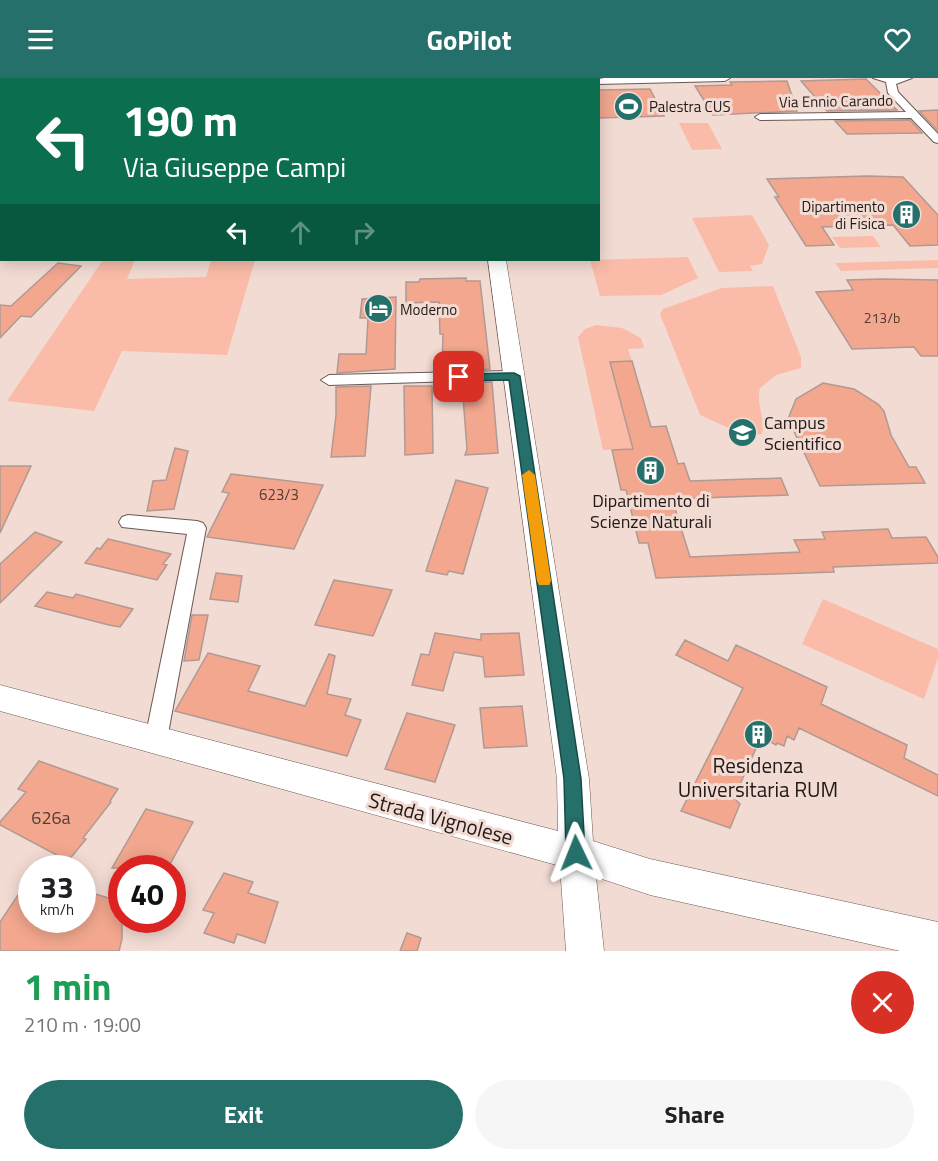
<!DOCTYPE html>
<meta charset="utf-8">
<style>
body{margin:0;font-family:"Titillium Web",sans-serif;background:#f6f6f6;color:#202124;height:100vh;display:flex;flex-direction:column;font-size:22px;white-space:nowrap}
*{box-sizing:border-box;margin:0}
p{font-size:20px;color:#757577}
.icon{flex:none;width:33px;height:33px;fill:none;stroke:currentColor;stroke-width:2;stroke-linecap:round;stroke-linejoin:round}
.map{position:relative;height:873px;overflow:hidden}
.side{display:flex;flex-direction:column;background:#fff;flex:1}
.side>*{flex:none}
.banner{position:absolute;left:0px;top:0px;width:600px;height:183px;box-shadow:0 3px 15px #0003;background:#0b6e4f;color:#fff;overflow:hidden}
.speed{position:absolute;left:18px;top:777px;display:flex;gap:12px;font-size:30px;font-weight:700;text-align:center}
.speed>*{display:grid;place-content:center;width:78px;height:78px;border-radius:50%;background:#fff;box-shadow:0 3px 15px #0003;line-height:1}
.speed small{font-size:15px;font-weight:400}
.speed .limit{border:9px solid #d22;background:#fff;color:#111}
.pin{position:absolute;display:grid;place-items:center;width:51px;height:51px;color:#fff;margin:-26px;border-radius:12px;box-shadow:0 3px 9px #0006}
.me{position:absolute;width:66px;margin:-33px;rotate:358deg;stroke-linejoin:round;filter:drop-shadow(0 0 4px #0008)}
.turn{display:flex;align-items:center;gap:21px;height:126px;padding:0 24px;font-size:27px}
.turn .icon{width:78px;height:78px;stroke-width:2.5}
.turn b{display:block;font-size:42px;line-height:51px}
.lanes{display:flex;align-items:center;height:57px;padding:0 24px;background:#0003;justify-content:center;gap:30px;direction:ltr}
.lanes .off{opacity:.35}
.round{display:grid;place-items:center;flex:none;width:63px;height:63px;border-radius:32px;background:#f6f6f6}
.summary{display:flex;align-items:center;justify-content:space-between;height:102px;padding:0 24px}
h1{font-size:36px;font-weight:700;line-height:45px;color:#1e9e55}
.button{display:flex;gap:12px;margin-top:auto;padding:12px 24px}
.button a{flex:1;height:69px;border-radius:36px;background:#26706b;color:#fff;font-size:24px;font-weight:700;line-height:69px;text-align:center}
.button a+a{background:#f6f6f6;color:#202124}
header{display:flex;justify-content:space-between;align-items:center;height:78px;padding:0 24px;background:#26706b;color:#fff;font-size:27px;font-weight:700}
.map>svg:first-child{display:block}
.green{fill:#fabca8}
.building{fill:#f2a78e;stroke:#b09a93;stroke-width:1.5}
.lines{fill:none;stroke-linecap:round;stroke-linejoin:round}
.street-casing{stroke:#6c5852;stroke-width:2}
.secondary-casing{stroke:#6c5852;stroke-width:1}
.street{fill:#fff;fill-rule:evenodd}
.secondary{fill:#fff;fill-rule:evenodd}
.route{fill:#26706b;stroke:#194946;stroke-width:1.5}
.slow{fill:#f59e0b}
.labels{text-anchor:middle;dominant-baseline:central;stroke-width:6;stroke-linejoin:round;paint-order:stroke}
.far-number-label{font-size:14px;fill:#553c35}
.far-street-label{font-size:15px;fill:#211917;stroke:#f2dbd3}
.far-poi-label{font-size:15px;fill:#211917;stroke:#f2dbd3;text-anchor:start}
.number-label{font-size:15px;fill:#553c35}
.poi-label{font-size:18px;fill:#211917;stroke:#f2dbd3;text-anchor:start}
.near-number-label{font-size:18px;fill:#553c35}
.near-poi-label{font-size:21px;fill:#211917;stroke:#f2dbd3}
.near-street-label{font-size:21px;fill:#211917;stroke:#f2dbd3}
</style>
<header><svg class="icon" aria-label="menu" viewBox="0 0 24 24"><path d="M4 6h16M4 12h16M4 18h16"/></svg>GoPilot<svg class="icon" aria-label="heart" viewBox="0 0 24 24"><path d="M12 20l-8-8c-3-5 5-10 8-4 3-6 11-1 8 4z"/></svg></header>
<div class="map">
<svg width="938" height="873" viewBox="0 0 938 873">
<rect width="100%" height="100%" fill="#f2dbd3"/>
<!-- green -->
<path class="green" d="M679 45H708L722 71 692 72Z
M752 137 769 167 762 186 750 188 753 193 719 194 692 140Z
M873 158 881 169 840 170 832 159Z
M688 179 698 200 661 217 600 218 590 182Z
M103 182H135L127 201 206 199 211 182H255L227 277 122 273 94 333 7 323Z
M938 182V190L841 193 835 185Z
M773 208 801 279V290L776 297 760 310C756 327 766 342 762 356L744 357 700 337 660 236 663 231 722 210Z
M596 247 622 250 641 260 644 270 628 271 632 283 610 284 633 371 603 372 578 259 585 251Z
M823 521 938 571V580L924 621 802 566Z"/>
<!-- building -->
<path class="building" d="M866 1 897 32 827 33 801 3Z
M787 3 797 33 713 37 695 8 732 7 730 4Z
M650 11 664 38 598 40V12Z
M938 32V53L919 33Z
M910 42 922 55 847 56 835 43Z
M867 98 903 99 938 137V167L910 168 893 147 822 149 834 167 806 168 775 119H779L767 101Z
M58 185 81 188 31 239 21 238 0 260V227L11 228Z
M466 200V203H480L490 291 461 292V286L442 287 443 256H440L439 224 406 225V204H419L420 201Z
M883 201 938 202V278H921L914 269 852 271 816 214 853 212 847 202Z
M396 219 395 291 337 295 339 276H366L368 240H360L362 221Z
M632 283 651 349 666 348 678 386 684 385 690 403 781 400 788 417 672 421 690 479 800 474 794 462 825 461 822 454 888 451 892 460 926 459 938 479V485L833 489 834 494 656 500 648 465H639L626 412H621L612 372 633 371 610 284Z
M492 304 498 375 465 377 467 371 462 305Z
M823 305 854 311 878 326 884 333 891 357 909 389H916L925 405 820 408 788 341 796 321Z
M371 308 365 378 331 379 336 337V309Z
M404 308H432L433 375 405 377Z
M175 370 188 373 174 431 147 433 153 403 166 402Z
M0 388H31L0 455Z
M231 396 323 407 294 471 207 459 229 415 222 414Z
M456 402 488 410 463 496 449 493 447 497 426 493Z
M35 454 62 464 0 525V486Z
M108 461 171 476 163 486 167 487 157 502 85 485 97 470 100 471Z
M216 495 242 498 238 524 210 521Z
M334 502 392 512 373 558 315 547Z
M47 514 73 520 76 516 133 531 120 549 109 547 35 528Z
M192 537H208L199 582 184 583Z
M435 555 481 562V556L519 555 524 597 485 599 483 579 454 574 443 613 412 607 421 576 429 577Z
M685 562 728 583 736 567 827 609 821 626 907 667 904 680 938 697V718L799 650 794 662 787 658 784 668 777 665 776 667 761 659 734 720 740 726 730 750 681 733 743 610 676 577Z
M208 575 260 588 248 613 305 628 329 576 335 578 327 616 351 621 345 637 361 642 347 678 175 633Z
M522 628 527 668 484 670 480 630Z
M407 635 455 647 435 704 385 691Z
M39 683 118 711 110 723 111 724 83 760 86 761 68 783 0 747V744L26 714 18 711Z
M146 731 193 744 168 790H112Z
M224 795 253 804 248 815 278 824 265 865 237 856 234 865 204 855 214 835 203 832Z
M32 796V842H82V812L122 824V861L119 873H0V844Z
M407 855 421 860 417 873H400Z"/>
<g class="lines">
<defs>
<path id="street" d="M604 0H730L725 3 598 6V2H594Z
M873 0H912L896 6 898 14 938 56V65L934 64 911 40 760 42 755 39 760 36 906 34 888 15 886 4Z
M515 293 523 298 520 301 329 307 321 302 329 297Z
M128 437 197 443 203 445 206 450 167 661 164 668 156 671 148 668 145 661 187 456 122 449 119 444 122 439Z"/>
<path id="secondary" d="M463 0H477V2H463Z
M488 182H506L589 701 593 763 650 781 938 844V873H900L650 817 596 799 604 873H566L560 788 0 633V607L558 753 557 701Z"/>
</defs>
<!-- street casing -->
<use href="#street" class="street-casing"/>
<!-- secondary casing -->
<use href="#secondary" class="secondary-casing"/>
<!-- street -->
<use href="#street" class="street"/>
<!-- secondary -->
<use href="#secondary" class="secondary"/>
</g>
<!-- route -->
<path class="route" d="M514 295 520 298 581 701 585 775 582 781 576 784 569 781 566 775 564 701 509 302 459 303 454 299 459 296Z"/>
<!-- slow -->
<path class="slow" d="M529 392 535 397 551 503 549 507H539L537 503 522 397Z"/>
<!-- icons -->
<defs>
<symbol id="stadium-disc" viewBox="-11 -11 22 22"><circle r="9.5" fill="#26706b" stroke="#f2dbd3"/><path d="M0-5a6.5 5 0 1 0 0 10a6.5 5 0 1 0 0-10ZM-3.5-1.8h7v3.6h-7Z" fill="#fff"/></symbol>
<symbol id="building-disc" viewBox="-11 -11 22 22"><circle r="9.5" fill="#26706b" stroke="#f2dbd3"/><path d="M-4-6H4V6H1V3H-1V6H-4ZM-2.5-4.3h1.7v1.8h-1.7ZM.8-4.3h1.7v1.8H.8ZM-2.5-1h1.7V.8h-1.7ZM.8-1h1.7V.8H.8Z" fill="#fff"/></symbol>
<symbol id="hotel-disc" viewBox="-11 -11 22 22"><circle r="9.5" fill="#26706b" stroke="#f2dbd3"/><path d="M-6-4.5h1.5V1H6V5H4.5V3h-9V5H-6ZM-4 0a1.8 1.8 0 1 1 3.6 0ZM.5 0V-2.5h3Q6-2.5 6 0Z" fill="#fff"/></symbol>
<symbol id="university-disc" viewBox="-11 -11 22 22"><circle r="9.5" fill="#26706b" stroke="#f2dbd3"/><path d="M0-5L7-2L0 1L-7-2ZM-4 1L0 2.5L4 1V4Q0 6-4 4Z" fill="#fff"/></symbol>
</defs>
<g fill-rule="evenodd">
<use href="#stadium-disc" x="612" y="12" width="33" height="33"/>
<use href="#building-disc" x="890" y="120" width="33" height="33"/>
<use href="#hotel-disc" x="362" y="214" width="33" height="33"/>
<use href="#university-disc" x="726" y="338" width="33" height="33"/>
<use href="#building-disc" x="634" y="376" width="33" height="33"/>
<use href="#building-disc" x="742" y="640" width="33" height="33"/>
</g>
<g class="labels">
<!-- far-number labels -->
<g class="far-number-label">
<text x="882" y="239">213/b</text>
</g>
<!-- far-street labels -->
<g class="far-street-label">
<text transform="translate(836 23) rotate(-1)">Via Ennio Carando</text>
</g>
<!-- far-poi labels -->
<g class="far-poi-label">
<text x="649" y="28">Palestra CUS</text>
<text x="885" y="128" text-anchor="end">Dipartimento<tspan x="885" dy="17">di Fisica</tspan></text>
<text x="400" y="231">Moderno</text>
</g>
<!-- number labels -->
<g class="number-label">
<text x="279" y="416">623/3</text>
</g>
<!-- poi labels -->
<g class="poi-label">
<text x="764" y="344">Campus<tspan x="764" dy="21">Scientifico</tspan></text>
<text x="651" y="422" text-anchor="middle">Dipartimento di<tspan x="651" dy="21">Scienze Naturali</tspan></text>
</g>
<!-- near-number labels -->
<g class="near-number-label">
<text x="51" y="739">626a</text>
</g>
<!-- near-poi labels -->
<g class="near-poi-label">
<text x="758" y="687">Residenza<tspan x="758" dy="24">Universitaria RUM</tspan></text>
</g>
<!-- near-street labels -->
<g class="near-street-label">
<text transform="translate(441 740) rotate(15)">Strada Vignolese</text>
</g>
</g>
</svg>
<div class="speed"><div>33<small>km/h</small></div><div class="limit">40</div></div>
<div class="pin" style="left:459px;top:299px;background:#d93025"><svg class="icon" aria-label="arrive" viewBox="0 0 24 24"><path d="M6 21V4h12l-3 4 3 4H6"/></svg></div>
<svg class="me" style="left:576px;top:775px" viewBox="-20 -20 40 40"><path d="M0-17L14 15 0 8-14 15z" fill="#26706b" stroke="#fff" stroke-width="4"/></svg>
<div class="banner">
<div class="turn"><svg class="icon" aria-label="left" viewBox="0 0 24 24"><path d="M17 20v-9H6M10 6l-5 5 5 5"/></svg><div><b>190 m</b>Via Giuseppe Campi</div></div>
<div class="lanes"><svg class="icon" aria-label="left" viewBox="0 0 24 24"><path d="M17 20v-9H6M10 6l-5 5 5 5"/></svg><svg class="icon off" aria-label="ahead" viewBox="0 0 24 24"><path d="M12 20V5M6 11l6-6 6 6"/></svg><svg class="icon off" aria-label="right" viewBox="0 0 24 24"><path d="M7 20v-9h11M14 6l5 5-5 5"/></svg></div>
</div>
</div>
<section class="side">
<div class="summary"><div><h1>1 min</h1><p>210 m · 19:00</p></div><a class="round" style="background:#d93025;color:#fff"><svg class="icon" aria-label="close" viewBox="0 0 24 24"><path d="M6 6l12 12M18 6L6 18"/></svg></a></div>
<div class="button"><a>Exit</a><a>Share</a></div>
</section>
